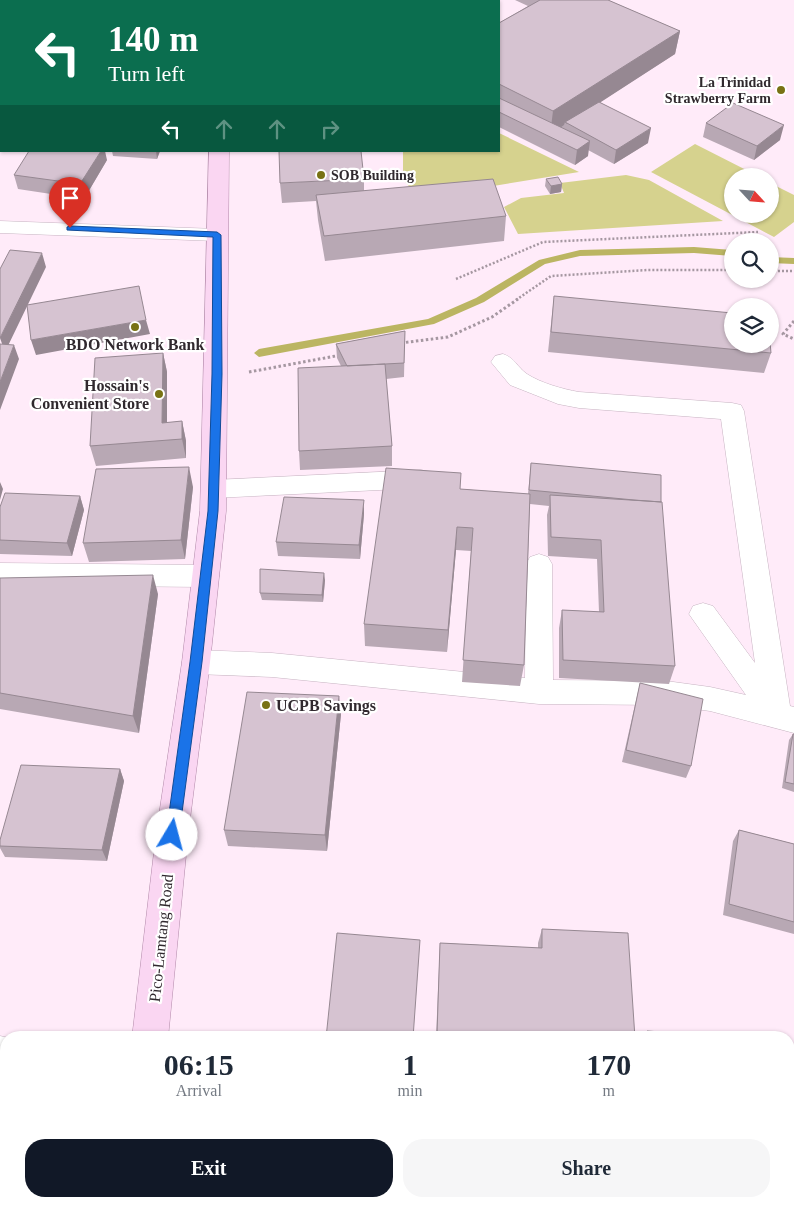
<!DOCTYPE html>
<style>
body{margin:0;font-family:"Times New Roman",serif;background:#f6f6f7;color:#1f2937;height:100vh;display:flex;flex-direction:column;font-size:19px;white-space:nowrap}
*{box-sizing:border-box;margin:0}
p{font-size:16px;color:#747a83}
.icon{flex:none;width:28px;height:28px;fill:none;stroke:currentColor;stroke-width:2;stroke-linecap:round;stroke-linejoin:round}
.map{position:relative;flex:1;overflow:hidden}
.sheet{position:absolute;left:0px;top:1031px;width:795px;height:176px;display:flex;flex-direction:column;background:#fff;border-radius:20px 20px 0 0;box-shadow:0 1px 4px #0004}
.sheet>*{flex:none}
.banner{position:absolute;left:0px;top:0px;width:500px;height:152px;box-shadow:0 1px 4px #0004;background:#0b6e4f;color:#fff;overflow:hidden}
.needle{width:32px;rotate:116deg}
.fabs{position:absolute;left:724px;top:168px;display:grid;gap:10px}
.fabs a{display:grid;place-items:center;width:55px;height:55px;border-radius:50%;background:#fff;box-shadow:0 1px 4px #0004;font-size:25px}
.pin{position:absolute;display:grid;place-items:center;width:42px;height:42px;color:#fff;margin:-51px -21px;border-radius:50% 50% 50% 0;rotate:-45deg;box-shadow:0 0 5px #0007}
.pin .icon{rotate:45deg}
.me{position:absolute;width:55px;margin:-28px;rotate:8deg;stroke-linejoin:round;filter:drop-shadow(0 0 4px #0008)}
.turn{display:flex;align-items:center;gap:18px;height:105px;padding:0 25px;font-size:22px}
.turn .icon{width:65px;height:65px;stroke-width:2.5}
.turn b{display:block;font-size:35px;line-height:42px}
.lanes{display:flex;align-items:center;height:48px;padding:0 25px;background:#0003;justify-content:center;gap:25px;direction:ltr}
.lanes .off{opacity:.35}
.eta{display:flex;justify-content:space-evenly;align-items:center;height:85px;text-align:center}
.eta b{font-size:30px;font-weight:700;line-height:35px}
.cta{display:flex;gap:10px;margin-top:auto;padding:10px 25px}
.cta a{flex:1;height:58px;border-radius:20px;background:#111827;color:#fff;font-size:20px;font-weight:700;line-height:58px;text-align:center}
.cta a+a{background:#f6f6f7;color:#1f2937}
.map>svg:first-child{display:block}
.green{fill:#d6d28e}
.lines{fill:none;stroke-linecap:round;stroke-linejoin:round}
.stream{fill:#bbb562;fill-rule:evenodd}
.minor-casing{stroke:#c7b4c2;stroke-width:1}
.major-casing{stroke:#b188a8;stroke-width:1}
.path-far1{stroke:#a597a1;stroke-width:2.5;stroke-dasharray:2 2;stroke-linecap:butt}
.path{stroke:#a597a1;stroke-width:3;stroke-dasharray:2.5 2.5;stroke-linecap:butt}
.minor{fill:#fff;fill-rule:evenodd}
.major{fill:#fad6f2;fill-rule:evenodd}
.wall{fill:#b8a8b4}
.shaded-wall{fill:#968892}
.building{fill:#d6c3d1;stroke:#968892}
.route{fill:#1a73e8;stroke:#114b97}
.poi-dot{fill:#787214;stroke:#fff;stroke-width:2}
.labels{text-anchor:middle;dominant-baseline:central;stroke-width:4.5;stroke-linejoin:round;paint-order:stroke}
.far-poi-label{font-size:14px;font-weight:bold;fill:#30292e;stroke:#fff;text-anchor:end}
.poi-label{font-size:16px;font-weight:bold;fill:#30292e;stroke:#fff}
.street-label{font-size:16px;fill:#30292e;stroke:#fff}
</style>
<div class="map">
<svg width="794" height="1207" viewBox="0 0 794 1207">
<rect width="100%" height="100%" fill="#ffebf9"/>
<!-- green -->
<path class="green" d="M499 133 579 172 469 190 412 189 403 180V151H499Z
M695 144 758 176H732V214H770V183L794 195V222L774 237 651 172Z
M626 175 649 180 723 221 518 234 504 207 521 198 564 193 560 183Z"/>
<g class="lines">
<!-- stream -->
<path class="stream" d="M694 247 732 250V256L694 253 580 256 545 264 484 302 434 324 259 357 254 353 259 349 428 319 476 298 539 260 580 250Z
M770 257 794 258V264L770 263Z"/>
<defs>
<path id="minor" d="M385 0H404V1H385Z
M0 221 217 229 224 230 228 235 224 240 217 241 0 233Z
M503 354C515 358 517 367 527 374 541 383 562 389 579 392L732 403 741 405 744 411 790 706 794 707V733L710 711 666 705 539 704 272 677 196 674 186 670 182 662 186 654 196 650 272 653 525 678 526 564 530 557 539 554 548 557 552 564 553 680 666 681 710 687 746 695 689 614 693 606 703 603 713 606 755 663 721 419 579 408 558 404 510 385 491 362 495 356Z
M421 470 430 472 434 479 430 486 421 488 214 498 205 496 201 489 205 482 214 480Z
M0 563 205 565 215 569 219 576 215 583 205 587 0 585Z
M0 1036 9 1038H6V1072H0Z"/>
<path id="major" d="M209 151H229L226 511 210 662 188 835 168 1038H132L156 835 182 662 200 511Z
M108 1201H146L145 1207H107Z"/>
</defs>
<!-- minor casing -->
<use href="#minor" class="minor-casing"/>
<!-- major casing -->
<use href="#major" class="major-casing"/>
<!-- path-far1 -->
<path class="path-far1" d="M770 271H794
M456 279 543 242 758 232
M516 300 551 276 647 270H732"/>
<!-- path -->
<path class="path" d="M794 321 783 334 794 339
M401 343 448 337 492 317 518 299
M249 372 341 355"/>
<!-- minor -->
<use href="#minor" class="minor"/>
<!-- major -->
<use href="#major" class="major"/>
</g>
<!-- wall -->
<path class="wall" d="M515 0H608L680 31 675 54 600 102 648 143 614 164 588 150V156L575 165 499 127V23L528 6Z
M706 123 780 140 754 160 703 137Z
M112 151H160L157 159 113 156Z
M107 160 84 199 18 189 14 175Z
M364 179V191L506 216 504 241 325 261 318 220 316 201 282 203 280 183Z
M546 179 562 184 561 192 550 194 545 186Z
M554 296 771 353 764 373 548 352Z
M405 331 404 377 386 379 392 446V466L300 470 299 451 341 366 337 358 336 344Z
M163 353 167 372V423L182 421 186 441V458L96 466 90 446Z
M531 463 661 502 675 666 669 684 559 678V628L562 610 599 612 597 559 548 556 547 515 549 506 530 504 524 665 520 686 462 682 471 551 456 550 447 652 365 646 364 624 460 489 528 494Z
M193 487 185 559 89 562 83 543Z
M80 496 84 510 72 556 0 554V507Z
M364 514 360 559 278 556 276 542Z
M0 578 158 594 139 733 0 709Z
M325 580 323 602 262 600 260 593Z
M640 683 691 766 686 778 622 762 637 696Z
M341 714 327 851 228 846 224 830Z
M793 734H794V792L782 788 789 740Z
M120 769 124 781 107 861 5 857 0 848V840Z
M739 830 794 844V934L723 915 733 841Z
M542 929 635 1038H436L440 943 538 948V943Z
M647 1031 717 1038H644Z
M6 1064V1144H0V1065Z
M521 1201H687L716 1207H520Z
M217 1204 381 1207H218Z"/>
<!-- shaded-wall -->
<path class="shaded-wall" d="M72 0H103V1H60Z
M323 0H333V1H322Z
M0 2 1 6V15L0 16Z
M680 31 675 54 567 124 565 122 564 125 550 135 553 111Z
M784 125 780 140 754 160 757 146Z
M651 128 648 143 614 164 616 150Z
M590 141 588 156 575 165 577 150Z
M101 151H105L107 160 84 199 80 184Z
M156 151H160L157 159Z
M562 184 561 192 550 194 551 186Z
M42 253 46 267 5 352 0 338Z
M146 320 150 334 36 355 31 340Z
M14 345 19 359 0 410V382Z
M163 353 167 372V440L162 423Z
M182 421 186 441V458L182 439Z
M189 467 193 487 185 559 181 540Z
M0 482 3 489 0 500Z
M80 496 84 510 72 556 67 543Z
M364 500V514L360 559 359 545Z
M457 527 456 550 447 652 448 630Z
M324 573 325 580 323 602 322 595Z
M153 575 158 594 139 733 133 716Z
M339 696 341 714 327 851 325 835Z
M120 769 124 781 107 861 102 850Z"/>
<!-- building -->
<path class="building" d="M2 0H72L60 1H2Z
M105 0H170L171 1H105Z
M277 0H323L322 1H276Z
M346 0H368L371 1H344Z
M540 0H608L680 31 553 111 499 84V23Z
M499 98 590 141 577 150 499 112Z
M599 102 651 128 616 150 565 122Z
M733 103 784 125 757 146 706 123Z
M29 151H101L80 184 14 175Z
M279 151H361L364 179 280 183Z
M558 177 562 184 551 186 546 179Z
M493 179 506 216 324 236 316 195Z
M10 250 42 253 0 338V269Z
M139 286 146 320 31 340 27 305Z
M554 296 732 313V344H770V342L771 353 551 332Z
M405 331 404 363 347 366 336 344Z
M0 344 14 345 0 382Z
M163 353 162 423 182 421V439L90 446 95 358Z
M385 364 392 446 299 451 298 368Z
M531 463 661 475V502L634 500 529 490Z
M189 467 181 540 83 543 96 469Z
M386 468 461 473 460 489 530 494 524 665 463 660 473 528 457 527 448 630 364 624Z
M5 493 80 496 67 543 0 540V507Z
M550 495 662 502 675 666 563 660 562 610 604 612 601 540 551 537Z
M284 497 364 500 359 545 276 542Z
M260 569 324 573 322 595 260 593Z
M153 575 133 716 0 693V578Z
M640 683 703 699 691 766 626 750Z
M247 692 339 696 325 835 224 830Z
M793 734H794V784L785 782Z
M21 765 120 769 102 850 0 846V840Z
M739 830 794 844V922L729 904Z
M542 929 628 933 635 1038H498L437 1034 440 943 542 948Z
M337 933 420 940 413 1038H326Z
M647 1031 717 1036V1038H648Z
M6 1064V1133H0V1065Z
M218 1201H381L380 1207H228L217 1204Z
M524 1201H687L716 1207H523Z"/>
<!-- route -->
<path class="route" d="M70 226 217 232 221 235 222 374 218 511 202 662 179 835 177 839 172 841 168 839 166 835 190 662 208 511 212 374 213 237 67 230V227Z"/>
<!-- markers -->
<g class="poi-dot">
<circle cx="781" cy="90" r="5"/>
<circle cx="321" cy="175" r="5"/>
<circle cx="135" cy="327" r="5"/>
<circle cx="159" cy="394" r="5"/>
<circle cx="266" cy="705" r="5"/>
</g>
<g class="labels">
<!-- far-poi labels -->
<g class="far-poi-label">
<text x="771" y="82">La Trinidad<tspan x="771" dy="16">Strawberry Farm</tspan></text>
<text x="331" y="175" text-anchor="start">SOB Building</text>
</g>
<!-- poi labels -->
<g class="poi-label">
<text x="135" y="344">BDO Network Bank</text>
<text x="149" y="385" text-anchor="end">Hossain's<tspan x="149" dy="18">Convenient Store</tspan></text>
<text x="276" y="705" text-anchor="start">UCPB Savings</text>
</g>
<!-- street labels -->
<g class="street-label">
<text transform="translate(161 938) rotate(-84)">Pico-Lamtang Road</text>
</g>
</g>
</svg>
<div class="fabs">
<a><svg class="needle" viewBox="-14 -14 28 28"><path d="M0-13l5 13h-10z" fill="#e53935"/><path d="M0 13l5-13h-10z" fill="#747a83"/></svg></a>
<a><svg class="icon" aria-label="search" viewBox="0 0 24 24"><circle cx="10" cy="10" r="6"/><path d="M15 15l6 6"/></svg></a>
<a><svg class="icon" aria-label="layers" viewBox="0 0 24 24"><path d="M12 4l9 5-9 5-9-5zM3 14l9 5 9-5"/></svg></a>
</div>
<div class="pin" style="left:70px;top:228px;background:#d93025"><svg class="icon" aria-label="arrive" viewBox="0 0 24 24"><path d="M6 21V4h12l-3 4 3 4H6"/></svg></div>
<svg class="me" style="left:172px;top:835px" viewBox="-20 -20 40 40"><circle r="19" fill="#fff"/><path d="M0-13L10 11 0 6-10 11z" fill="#1a73e8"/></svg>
<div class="banner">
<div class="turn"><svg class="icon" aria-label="left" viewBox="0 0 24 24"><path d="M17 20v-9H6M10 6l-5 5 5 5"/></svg><div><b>140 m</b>Turn left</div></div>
<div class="lanes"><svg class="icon" aria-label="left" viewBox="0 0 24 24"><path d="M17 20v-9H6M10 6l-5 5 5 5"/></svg><svg class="icon off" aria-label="ahead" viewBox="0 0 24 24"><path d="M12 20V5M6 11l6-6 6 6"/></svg><svg class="icon off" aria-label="ahead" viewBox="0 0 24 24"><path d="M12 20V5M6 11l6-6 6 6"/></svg><svg class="icon off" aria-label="right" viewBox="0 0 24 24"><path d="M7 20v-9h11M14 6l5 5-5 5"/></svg></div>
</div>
<section class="sheet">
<div class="eta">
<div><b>06:15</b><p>Arrival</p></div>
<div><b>1</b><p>min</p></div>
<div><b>170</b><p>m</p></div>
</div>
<div class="cta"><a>Exit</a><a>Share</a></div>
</section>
</div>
